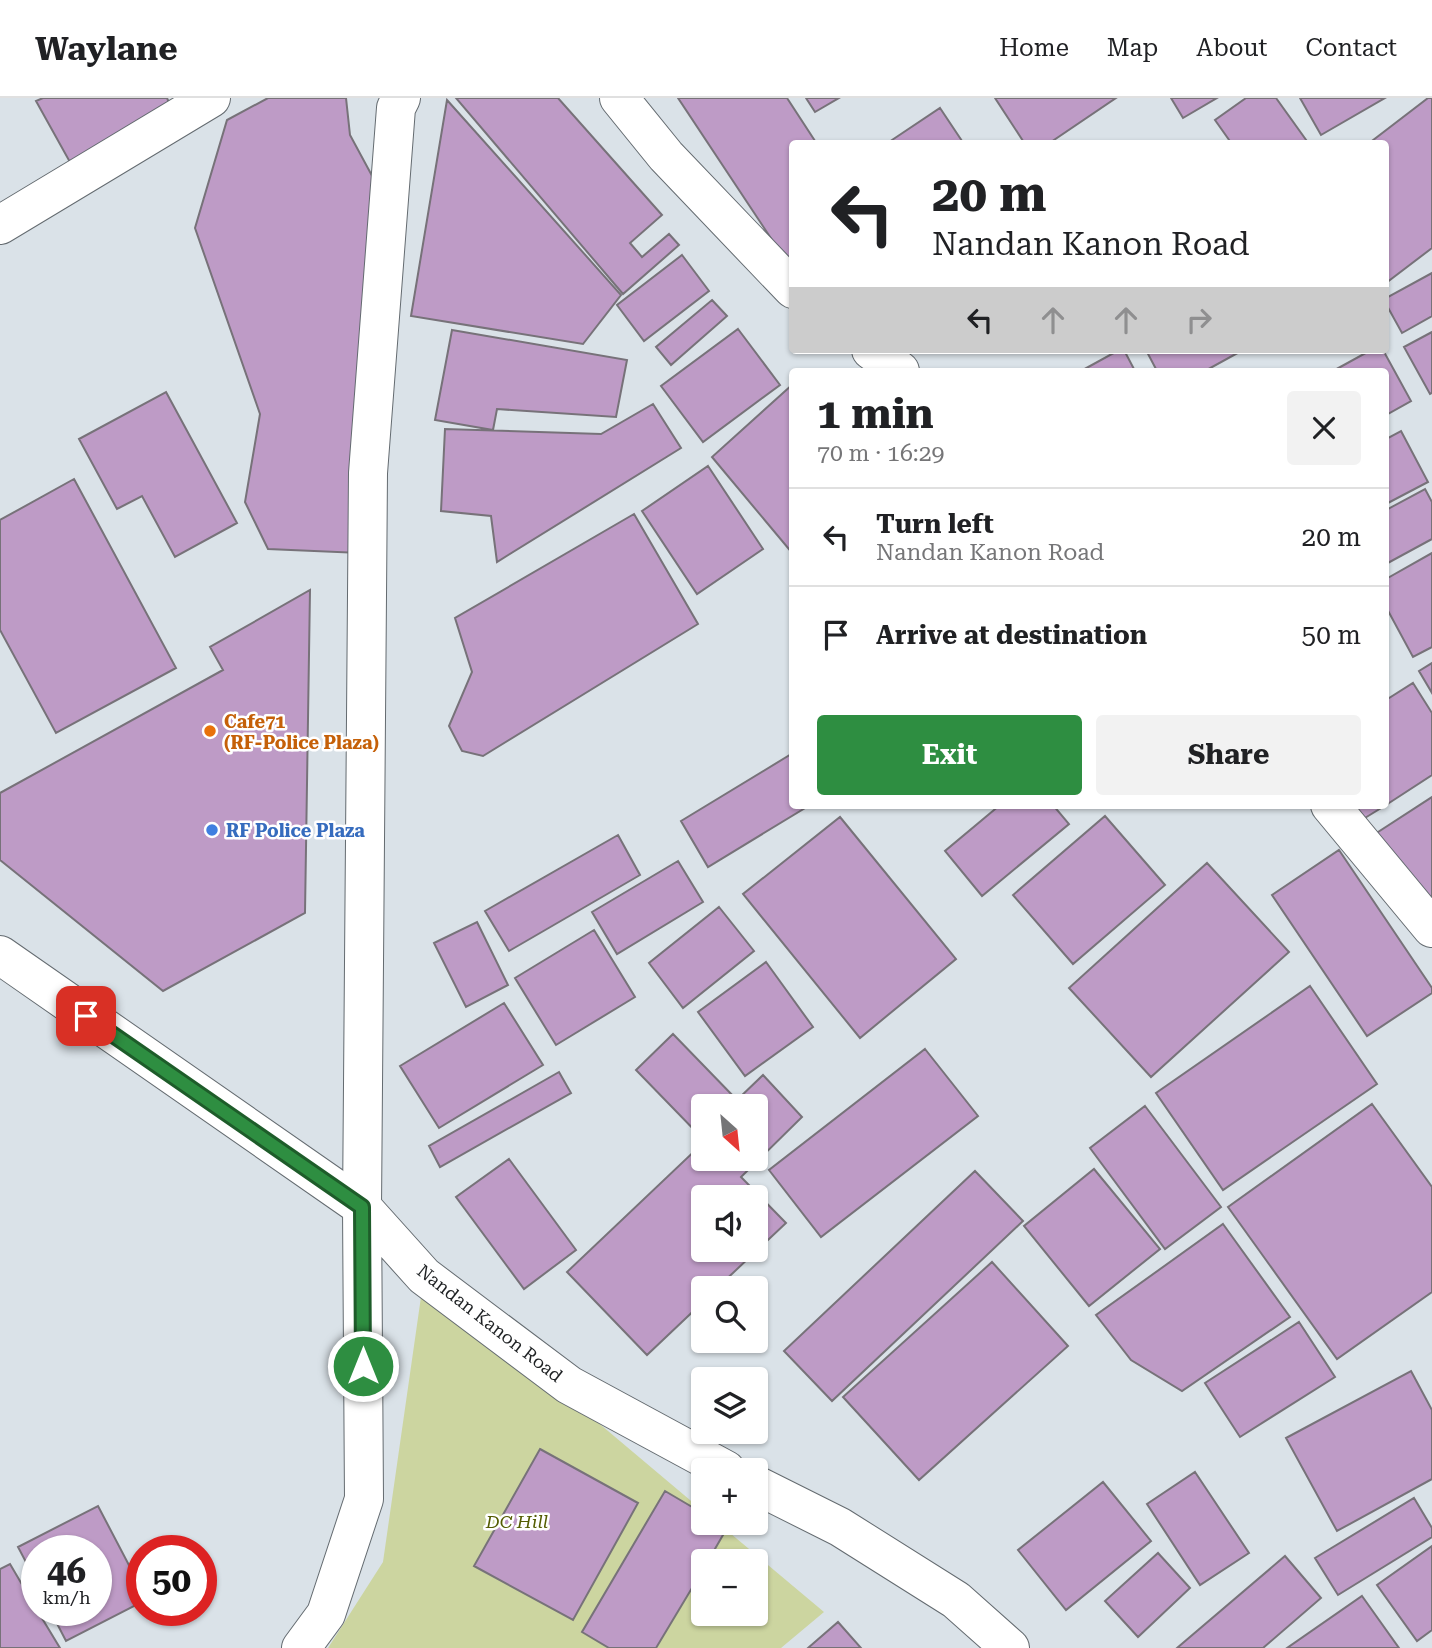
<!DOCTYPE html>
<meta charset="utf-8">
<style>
body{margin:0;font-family:"Roboto Serif",serif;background:#f2f2f2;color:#202124;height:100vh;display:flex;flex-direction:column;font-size:26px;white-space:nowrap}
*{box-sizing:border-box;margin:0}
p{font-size:23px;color:#757577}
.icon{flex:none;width:38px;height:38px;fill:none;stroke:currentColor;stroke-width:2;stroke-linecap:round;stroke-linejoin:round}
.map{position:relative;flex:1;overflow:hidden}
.panel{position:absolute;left:789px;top:270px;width:600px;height:441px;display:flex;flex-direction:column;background:#fff;border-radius:7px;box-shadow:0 2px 5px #0004}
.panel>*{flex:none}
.banner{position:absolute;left:789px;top:42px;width:600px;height:214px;border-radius:7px;box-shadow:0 2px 5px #0004;background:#fff;color:#202124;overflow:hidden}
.needle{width:46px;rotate:153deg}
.controls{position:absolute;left:691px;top:996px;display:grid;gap:14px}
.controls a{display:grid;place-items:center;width:77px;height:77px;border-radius:7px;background:#fff;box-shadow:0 2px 5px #0004;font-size:35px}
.speed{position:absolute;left:21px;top:1437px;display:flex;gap:14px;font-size:35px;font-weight:700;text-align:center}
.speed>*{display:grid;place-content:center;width:91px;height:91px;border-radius:50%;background:#fff;box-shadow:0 2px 5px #0004;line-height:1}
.speed small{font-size:18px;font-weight:400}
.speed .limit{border:10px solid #d22;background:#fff;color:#111}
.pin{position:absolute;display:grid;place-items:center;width:60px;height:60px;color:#fff;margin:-30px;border-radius:14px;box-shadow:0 4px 10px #0006}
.me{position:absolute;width:77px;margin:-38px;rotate:0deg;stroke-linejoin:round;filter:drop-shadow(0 0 5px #0008)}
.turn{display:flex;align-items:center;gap:24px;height:147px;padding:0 28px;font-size:32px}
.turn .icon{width:91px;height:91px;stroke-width:2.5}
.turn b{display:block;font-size:49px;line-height:60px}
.lanes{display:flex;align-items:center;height:66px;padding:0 28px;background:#0003;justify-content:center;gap:35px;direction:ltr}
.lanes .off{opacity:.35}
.round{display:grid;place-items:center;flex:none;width:74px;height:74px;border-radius:7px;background:#f2f2f2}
.summary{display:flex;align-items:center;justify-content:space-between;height:119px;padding:0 28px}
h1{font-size:42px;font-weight:700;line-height:52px}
.button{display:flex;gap:14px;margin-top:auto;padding:14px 28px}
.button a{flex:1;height:80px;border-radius:7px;background:#2e8e41;color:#fff;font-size:28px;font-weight:700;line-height:80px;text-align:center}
.button a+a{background:#f2f2f2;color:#202124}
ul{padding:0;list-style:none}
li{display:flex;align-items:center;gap:21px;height:98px;padding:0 28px;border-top:2px solid #e0e0e0}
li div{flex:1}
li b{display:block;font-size:26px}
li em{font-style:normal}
header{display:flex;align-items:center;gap:42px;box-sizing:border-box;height:98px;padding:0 35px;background:#fff;border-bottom:2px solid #e0e0e0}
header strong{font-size:33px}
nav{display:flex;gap:38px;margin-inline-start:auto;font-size:24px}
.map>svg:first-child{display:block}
.green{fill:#ccd5a0;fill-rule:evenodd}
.building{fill:#be9bc6;stroke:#777279;stroke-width:2;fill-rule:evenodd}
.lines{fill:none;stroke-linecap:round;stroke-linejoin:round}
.minor-casing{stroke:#646b70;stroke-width:40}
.tertiary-casing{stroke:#646b70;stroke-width:40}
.secondary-casing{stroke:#646b70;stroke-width:40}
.minor{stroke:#fff;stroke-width:38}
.tertiary{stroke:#fff;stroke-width:38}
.secondary{stroke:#fff;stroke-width:38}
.route-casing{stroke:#1e5c2a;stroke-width:18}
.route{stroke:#2e8e41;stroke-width:12}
.food-dot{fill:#e8710a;stroke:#fff;stroke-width:2.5}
.shop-dot{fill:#3f7fe0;stroke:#fff;stroke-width:2.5}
.labels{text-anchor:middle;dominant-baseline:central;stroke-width:5;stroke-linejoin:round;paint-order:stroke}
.food-label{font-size:18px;font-weight:bold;fill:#c56008;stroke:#fff;text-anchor:start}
.shop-label{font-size:18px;font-weight:bold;fill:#366cbe;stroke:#fff;text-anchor:start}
.street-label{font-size:18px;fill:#1e2123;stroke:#fff}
.park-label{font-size:18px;font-style:italic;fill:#545c02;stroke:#fff}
</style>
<header>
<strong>Waylane</strong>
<nav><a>Home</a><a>Map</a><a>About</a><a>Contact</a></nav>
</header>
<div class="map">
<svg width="1432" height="1550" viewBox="0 0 1432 1550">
<rect width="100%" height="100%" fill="#dae2e8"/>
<!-- green -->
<path class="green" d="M424 1178 703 1413 704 1424 718 1425 824 1514 781 1550H328L383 1464ZM704 1463H756V1516H704Z"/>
<!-- building -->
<path class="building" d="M43 0H167L172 11 71 66 36 3Z
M268 0H346L350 37 377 87 360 455 268 451 245 404 260 316 195 130 227 22Z
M456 0H558L662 117 630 145 642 159 669 136 679 147 623 196Z
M678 0H787L817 46H793V163L788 166Z
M806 0H839L815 14Z
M995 0H1116L1048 46H1025Z
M1171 0H1217L1183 20Z
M1246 0H1276L1309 46H1232L1215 22Z
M1300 0H1385L1321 37Z
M1428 0H1432V150L1386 185V46H1368Z
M447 2 621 197 583 246 411 218Z
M940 10 964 46H890L889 44Z
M682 157 709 193 644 243 617 207Z
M1432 175V218L1402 235 1386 206V200Z
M712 202 727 218 671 267 656 249Z
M738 231 780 287 703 344 661 288Z
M452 232 627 262 616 319 497 311 493 332 435 322Z
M1432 234V295L1430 296 1404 249Z
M1119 252H1124L1135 273H1081Z
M1151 252H1243L1205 273H1157L1147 254Z
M1371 252H1383L1411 303 1386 317V273H1333Z
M793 286V456L712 359Z
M166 294 237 425 175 459 142 398 117 411 79 341Z
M653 306 681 350 497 464 491 418 441 413 445 331 601 336Z
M1401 333 1428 384 1386 406V341Z
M708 368 763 451 697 496 642 413Z
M74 381 176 570 56 635 0 532V422Z
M1425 391 1432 404V441L1386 466V412Z
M634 416 698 526 483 658 462 653 449 628 472 574 455 520Z
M1432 455V549L1413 559 1386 509V481Z
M310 492 305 815 163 893 0 762V695L223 572 210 549Z
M1432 565V595L1419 573Z
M1413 585 1432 615V677L1386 707V602Z
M793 655V707H810L708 769 681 723Z
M1432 699V825L1375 736Z
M1000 707H1053L1069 726 982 798 945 753Z
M1350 707H1386L1360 723Z
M1105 718 1165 787 1073 866 1013 797Z
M840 719 956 861 860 940 743 796Z
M618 737 640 777 509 853 485 813Z
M1339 752 1432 890V895L1367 938 1272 797Z
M678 763 703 804 617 856 592 814Z
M1207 765 1289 854 1151 979 1069 890Z
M719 809 754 853 683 910 649 865Z
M477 824 508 887 466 909 434 845Z
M594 832 635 899 556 947 515 880Z
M766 864 813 929 745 978 698 914Z
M1310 888 1377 986 1223 1092 1156 995Z
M504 905 543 967 439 1030 400 968Z
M673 936 737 1002 763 977 802 1019 741 1079 786 1125 717 1190H704V1203L647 1257 567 1174 704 1044V1060H756V1008H704V1042L636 972ZM704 1099H756V1152H704Z
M925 951 978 1018 821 1139 769 1072Z
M559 974 571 995 440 1069 429 1048Z
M1372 1006 1432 1089V1194L1337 1261 1228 1109Z
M1145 1008 1221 1109 1165 1151 1090 1050Z
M509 1061 576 1152 524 1191 456 1099Z
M1094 1071 1160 1151 1089 1208 1024 1128Z
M975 1073 1023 1123 832 1303 784 1253Z
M1223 1126 1290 1219 1182 1293 1131 1262 1096 1217Z
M992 1164 1068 1248 919 1382 843 1299Z
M1299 1224 1335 1279 1240 1339 1205 1285Z
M1411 1273 1432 1312V1381L1337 1433 1286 1340Z
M540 1351 638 1405 573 1522 474 1468Z
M1195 1374 1249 1455 1200 1487 1147 1406Z
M1103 1384 1151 1443 1066 1512 1018 1452Z
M665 1393 704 1416V1424H718L727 1430 708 1463H704V1470L656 1550H609L582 1534Z
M1414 1400 1432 1430V1439L1338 1497 1315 1460Z
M98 1408 142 1492V1504L66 1543 50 1512H96V1452H37V1485L18 1449Z
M1432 1448V1532L1417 1543 1377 1487Z
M1158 1455 1190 1490 1138 1539 1105 1503Z
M1285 1458 1321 1500 1263 1550H1177Z
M10 1466 37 1512 60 1550H0V1471Z
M1362 1498 1399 1550H1287Z
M838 1524 861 1550H808Z"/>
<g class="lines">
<defs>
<path id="minor" d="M619 0 666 58 793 191
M871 252 900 273
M1330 707 1432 830"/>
<path id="tertiary" d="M0 127 211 0
M362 1109 368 375 396 10 401 0"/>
<path id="secondary" d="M0 857 362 1109 424 1178 569 1287 726 1372
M756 1387 840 1429 956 1502 1010 1550
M301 1550 326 1516 364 1401 362 1109"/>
</defs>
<!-- minor casing -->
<use href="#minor" class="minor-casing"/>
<!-- tertiary casing -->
<use href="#tertiary" class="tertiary-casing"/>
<!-- secondary casing -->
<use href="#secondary" class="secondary-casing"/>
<!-- minor -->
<use href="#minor" class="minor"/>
<!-- tertiary -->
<use href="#tertiary" class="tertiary"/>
<!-- secondary -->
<use href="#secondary" class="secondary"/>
</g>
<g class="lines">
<defs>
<path id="route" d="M86 918 362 1109 363 1268"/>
</defs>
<!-- route casing -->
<use href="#route" class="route-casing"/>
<!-- route -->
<use href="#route" class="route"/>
</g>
<!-- markers -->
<circle class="food-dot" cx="210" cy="633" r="7"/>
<circle class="shop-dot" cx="212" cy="732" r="7"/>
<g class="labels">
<!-- food labels -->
<g class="food-label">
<text x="224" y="623">Cafe71<tspan x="224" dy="21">(RF-Police Plaza)</tspan></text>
</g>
<!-- shop labels -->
<g class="shop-label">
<text x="226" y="732">RF Police Plaza</text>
</g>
<!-- street labels -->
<g class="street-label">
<text transform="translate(490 1225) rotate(38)">Nandan Kanon Road</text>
</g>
<!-- park labels -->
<g class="park-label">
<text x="517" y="1423">DC Hill</text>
</g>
</g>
</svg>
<div class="controls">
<a><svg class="needle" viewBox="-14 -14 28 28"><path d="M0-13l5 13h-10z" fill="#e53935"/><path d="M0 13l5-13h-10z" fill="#757577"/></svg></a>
<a><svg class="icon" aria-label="sound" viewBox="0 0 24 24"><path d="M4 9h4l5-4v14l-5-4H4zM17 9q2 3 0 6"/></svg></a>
<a><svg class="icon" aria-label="search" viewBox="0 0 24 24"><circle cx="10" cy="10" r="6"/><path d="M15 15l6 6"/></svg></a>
<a><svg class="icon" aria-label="layers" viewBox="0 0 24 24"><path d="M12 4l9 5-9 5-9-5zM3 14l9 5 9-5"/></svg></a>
<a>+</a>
<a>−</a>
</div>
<div class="speed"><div>46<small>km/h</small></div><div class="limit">50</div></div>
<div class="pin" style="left:86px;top:918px;background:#d93025"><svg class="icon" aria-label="arrive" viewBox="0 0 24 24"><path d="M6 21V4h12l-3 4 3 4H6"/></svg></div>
<svg class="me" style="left:363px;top:1268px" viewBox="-20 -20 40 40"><circle r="17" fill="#2e8e41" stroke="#fff" stroke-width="3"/><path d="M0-11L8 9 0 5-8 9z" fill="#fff"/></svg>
<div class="banner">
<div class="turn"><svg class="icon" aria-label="left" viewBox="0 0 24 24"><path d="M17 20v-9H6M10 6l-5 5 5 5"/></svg><div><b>20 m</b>Nandan Kanon Road</div></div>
<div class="lanes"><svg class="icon" aria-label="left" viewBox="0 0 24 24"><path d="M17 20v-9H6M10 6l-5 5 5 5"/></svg><svg class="icon off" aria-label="ahead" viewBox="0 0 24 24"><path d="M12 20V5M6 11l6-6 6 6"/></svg><svg class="icon off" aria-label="ahead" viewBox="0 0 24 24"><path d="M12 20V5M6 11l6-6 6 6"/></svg><svg class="icon off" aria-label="right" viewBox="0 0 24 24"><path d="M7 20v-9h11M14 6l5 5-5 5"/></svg></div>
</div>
<section class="panel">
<div class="summary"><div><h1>1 min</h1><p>70 m · 16:29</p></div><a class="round"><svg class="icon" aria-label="close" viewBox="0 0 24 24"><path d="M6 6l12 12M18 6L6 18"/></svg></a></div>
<ul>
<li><svg class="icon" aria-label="left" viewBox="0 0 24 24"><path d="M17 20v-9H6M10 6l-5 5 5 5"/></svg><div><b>Turn left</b><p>Nandan Kanon Road</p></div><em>20 m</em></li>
<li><svg class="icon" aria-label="arrive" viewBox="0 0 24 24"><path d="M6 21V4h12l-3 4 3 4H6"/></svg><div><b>Arrive at destination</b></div><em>50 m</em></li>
</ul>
<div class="button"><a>Exit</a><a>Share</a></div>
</section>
</div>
